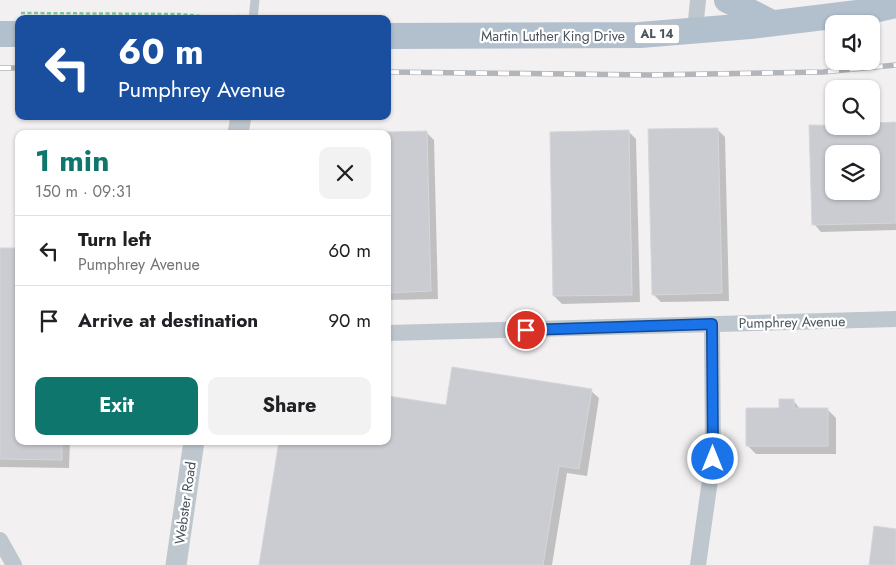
<!DOCTYPE html>
<meta charset="utf-8">
<style>
body{margin:0;font-family:Jost,sans-serif;background:#f2f2f2;color:#202124;height:100vh;display:flex;flex-direction:column;font-size:19px;white-space:nowrap}
*{box-sizing:border-box;margin:0}
p{font-size:16px;color:#757577}
.icon{flex:none;width:28px;height:28px;fill:none;stroke:currentColor;stroke-width:2;stroke-linecap:round;stroke-linejoin:round}
.map{position:relative;flex:1;overflow:hidden}
.drawer{position:absolute;left:15px;top:130px;width:376px;height:315px;display:flex;flex-direction:column;background:#fff;border-radius:10px;box-shadow:0 1px 4px #0004}
.drawer>*{flex:none}
.banner{position:absolute;left:15px;top:15px;width:376px;height:105px;border-radius:10px;box-shadow:0 1px 4px #0004;background:#1a4fa0;color:#fff;overflow:hidden}
.fabs{position:absolute;left:825px;top:15px;display:grid;gap:10px}
.fabs a{display:grid;place-items:center;width:55px;height:55px;border-radius:10px;background:#fff;box-shadow:0 1px 4px #0004;font-size:25px}
.pin{position:absolute;display:grid;place-items:center;width:42px;height:42px;color:#fff;margin:-21px;border:2px solid #fff;border-radius:50%;box-shadow:0 1px 5px #0007}
.me{position:absolute;width:55px;margin:-28px;rotate:0deg;stroke-linejoin:round;filter:drop-shadow(0 0 4px #0008)}
.turn{display:flex;align-items:center;gap:18px;height:105px;padding:0 20px;font-size:22px}
.turn .icon{width:65px;height:65px;stroke-width:2.5}
.turn b{display:block;font-size:35px;line-height:42px}
.round{display:grid;place-items:center;flex:none;width:52px;height:52px;border-radius:10px;background:#f2f2f2}
.summary{display:flex;align-items:center;justify-content:space-between;height:85px;padding:0 20px}
h1{font-size:30px;font-weight:700;line-height:38px;color:#0f766e}
.cta{display:flex;gap:10px;margin-top:auto;padding:10px 20px}
.cta a{flex:1;height:58px;border-radius:10px;background:#0f766e;color:#fff;font-size:20px;font-weight:700;line-height:58px;text-align:center}
.cta a+a{background:#f2f2f2;color:#202124}
ul{padding:0;list-style:none}
li{display:flex;align-items:center;gap:15px;height:70px;padding:0 20px;border-top:1px solid #e0e0e0}
li div{flex:1}
li b{display:block;font-size:19px}
li em{font-style:normal}
.map>svg:first-child{display:block}
.shadow{fill:#0003;fill-rule:evenodd}
.building{fill:#caccd2;stroke:#d5d6db;fill-rule:evenodd}
.lines{fill:none;stroke-linecap:round;stroke-linejoin:round}
.path{stroke:#7dc8a5;stroke-width:2.5;stroke-dasharray:4 2.5;stroke-linecap:butt}
.service{stroke:#bfc7ce;stroke-width:9}
.minor{stroke:#bfc7ce;stroke-width:16}
.tertiary{stroke:#bfc7ce;stroke-width:21}
.primary{stroke:#b2bfcd;stroke-width:26}
.rail-casing{stroke:#b3b5ba;stroke-width:5.5}
.rail{stroke:#fff;stroke-width:4;stroke-dasharray:11;stroke-linecap:butt}
.route-casing{stroke:#114b97;stroke-width:12}
.route{stroke:#1a73e8;stroke-width:9}
.labels{text-anchor:middle;dominant-baseline:central;stroke-width:4.5;stroke-linejoin:round;paint-order:stroke}
.shield{fill:#fff;stroke:#80878d;stroke-width:1}
.shield-label{font-size:12px;font-weight:bold;fill:#49535c}
.street-label{font-size:14px;fill:#49535c;stroke:#fff}
</style>
<div class="map">
<svg width="896" height="565" viewBox="0 0 896 565">
<rect width="100%" height="100%" fill="#f2f0f0"/>
<!-- shadow -->
<path class="shadow" d="M896 124V230L821 232 814 224 810 126H871ZM834 154H871V191H834Z
M717 129 725 137 729 301 661 302 653 294Z
M628 131 636 139 640 302 562 304 554 296Z
M426 132 434 140 438 299 388 300V134Z
M0 249 19 441H70L69 468 0 467Z
M591 391 599 398 587 476 567 473 552 565H260L388 441V397L447 407Z
M793 400 801 410H828L836 418V454H756L748 446 780 409Z"/>
<!-- building -->
<path class="building" d="M896 122V223L812 225 809 125 871 126V123ZM834 154H871V191H834Z
M718 128 722 293 652 295 648 129Z
M629 130 632 295 553 296 550 132Z
M427 131 431 291 388 293V134H310Z
M0 248H19V441H62V460L0 459Z
M452 367 592 389 579 469 559 466 543 565H259L279 441H388V396L446 405Z
M779 399H794V408H828V446H746V408H779Z
M874 526 896 529V565H869Z"/>
<g class="lines">
<!-- path -->
<path class="path" d="M21 13 179 14 212 17 243 16"/>
<!-- service -->
<path class="service" d="M253 19 255 0"/>
<!-- minor -->
<path class="minor" d="M695 30 698 0
M388 333 896 319
M0 540 14 565
M698 565 713 459 712 324"/>
<!-- tertiary -->
<path class="tertiary" d="M238 134 241 116
M176 565 194 441"/>
<!-- primary -->
<path class="primary" d="M727 0 772 23
M0 34H19
M388 36 640 35 750 26 865 12 896 5"/>
<defs>
<path id="rail" d="M0 68H19
M388 72 650 75 823 72 896 65"/>
</defs>
<!-- rail casing -->
<use href="#rail" class="rail-casing"/>
<!-- rail -->
<use href="#rail" class="rail"/>
</g>
<g class="lines">
<defs>
<path id="route" d="M526 330 712 324 713 459"/>
</defs>
<!-- route casing -->
<use href="#route" class="route-casing"/>
<!-- route -->
<use href="#route" class="route"/>
</g>
<g class="labels">
<!-- shield labels -->
<rect class="shield" x="634.5" y="24.5" width="45" height="19" rx="4"/>
<g class="shield-label">
<text x="657" y="34">AL 14</text>
</g>
<!-- street labels -->
<g class="street-label">
<text x="553" y="36">Martin Luther King Drive</text>
<text transform="translate(792 322) rotate(-1)">Pumphrey Avenue</text>
<text transform="translate(185 503) rotate(-82)">Webster Road</text>
</g>
</g>
</svg>
<div class="fabs">
<a><svg class="icon" aria-label="sound" viewBox="0 0 24 24"><path d="M4 9h4l5-4v14l-5-4H4zM17 9q2 3 0 6"/></svg></a>
<a><svg class="icon" aria-label="search" viewBox="0 0 24 24"><circle cx="10" cy="10" r="6"/><path d="M15 15l6 6"/></svg></a>
<a><svg class="icon" aria-label="layers" viewBox="0 0 24 24"><path d="M12 4l9 5-9 5-9-5zM3 14l9 5 9-5"/></svg></a>
</div>
<div class="pin" style="left:526px;top:330px;background:#d93025"><svg class="icon" aria-label="arrive" viewBox="0 0 24 24"><path d="M6 21V4h12l-3 4 3 4H6"/></svg></div>
<svg class="me" style="left:713px;top:459px" viewBox="-20 -20 40 40"><circle r="17" fill="#1a73e8" stroke="#fff" stroke-width="3"/><path d="M0-11L8 9 0 5-8 9z" fill="#fff"/></svg>
<div class="banner">
<div class="turn"><svg class="icon" aria-label="left" viewBox="0 0 24 24"><path d="M17 20v-9H6M10 6l-5 5 5 5"/></svg><div><b>60 m</b>Pumphrey Avenue</div></div>
</div>
<section class="drawer">
<div class="summary"><div><h1>1 min</h1><p>150 m · 09:31</p></div><a class="round"><svg class="icon" aria-label="close" viewBox="0 0 24 24"><path d="M6 6l12 12M18 6L6 18"/></svg></a></div>
<ul>
<li><svg class="icon" aria-label="left" viewBox="0 0 24 24"><path d="M17 20v-9H6M10 6l-5 5 5 5"/></svg><div><b>Turn left</b><p>Pumphrey Avenue</p></div><em>60 m</em></li>
<li><svg class="icon" aria-label="arrive" viewBox="0 0 24 24"><path d="M6 21V4h12l-3 4 3 4H6"/></svg><div><b>Arrive at destination</b></div><em>90 m</em></li>
</ul>
<div class="cta"><a>Exit</a><a>Share</a></div>
</section>
</div>
